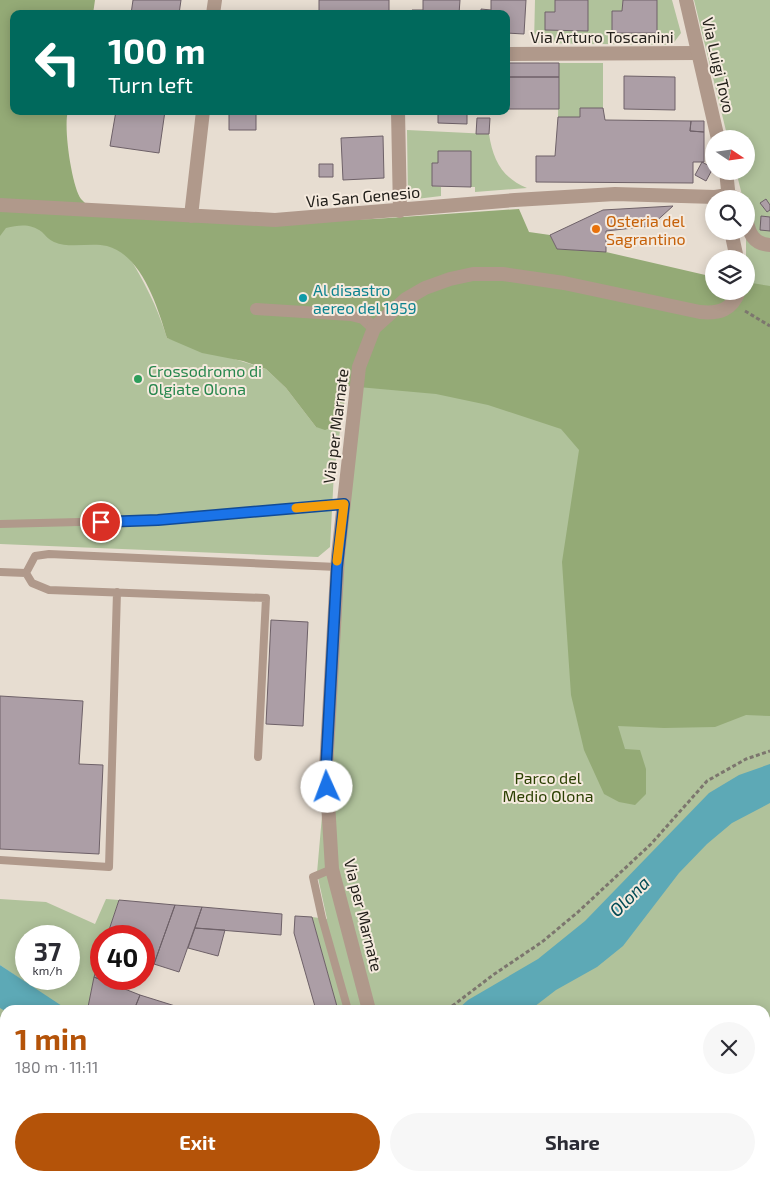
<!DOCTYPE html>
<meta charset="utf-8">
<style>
body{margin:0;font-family:"Exo 2",sans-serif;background:#f7f7f7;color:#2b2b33;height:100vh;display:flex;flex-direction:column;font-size:19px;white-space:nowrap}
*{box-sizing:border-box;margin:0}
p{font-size:16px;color:#7c7c81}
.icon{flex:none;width:28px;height:28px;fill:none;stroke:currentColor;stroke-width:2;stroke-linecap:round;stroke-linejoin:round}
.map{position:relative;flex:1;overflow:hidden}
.sheet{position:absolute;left:0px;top:1005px;width:770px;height:176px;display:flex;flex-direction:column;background:#fff;border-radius:15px 15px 0 0;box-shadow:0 2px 12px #0003}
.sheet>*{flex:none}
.hud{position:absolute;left:10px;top:10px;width:500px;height:105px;border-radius:10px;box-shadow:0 2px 12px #0003;background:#00695c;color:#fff;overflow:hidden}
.needle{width:32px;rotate:103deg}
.buttons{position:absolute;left:705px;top:130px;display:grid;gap:10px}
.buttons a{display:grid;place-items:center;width:50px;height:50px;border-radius:50%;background:#fff;box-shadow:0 2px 12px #0003;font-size:25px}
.speed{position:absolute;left:15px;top:925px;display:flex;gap:10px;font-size:25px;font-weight:700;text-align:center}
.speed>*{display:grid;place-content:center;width:65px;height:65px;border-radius:50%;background:#fff;box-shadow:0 2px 12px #0003;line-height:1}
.speed small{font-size:12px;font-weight:400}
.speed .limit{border:8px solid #d22;background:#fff;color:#111}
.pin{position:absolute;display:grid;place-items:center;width:42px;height:42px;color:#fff;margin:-21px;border:2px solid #fff;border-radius:50%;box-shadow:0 1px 5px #0007}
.me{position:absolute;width:55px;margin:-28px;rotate:358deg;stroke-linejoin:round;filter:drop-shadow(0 0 4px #0008)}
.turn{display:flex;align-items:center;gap:18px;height:105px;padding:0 15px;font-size:22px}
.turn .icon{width:65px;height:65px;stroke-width:2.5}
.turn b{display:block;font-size:35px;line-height:42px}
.round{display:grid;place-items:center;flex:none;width:52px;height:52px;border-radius:26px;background:#f7f7f7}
.overview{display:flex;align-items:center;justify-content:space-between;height:85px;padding:0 15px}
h1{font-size:30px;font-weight:700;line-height:38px;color:#b45309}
.button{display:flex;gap:10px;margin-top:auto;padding:10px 15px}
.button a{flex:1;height:58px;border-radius:30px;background:#b45309;color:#fff;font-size:20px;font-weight:700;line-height:58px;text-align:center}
.button a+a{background:#f7f7f7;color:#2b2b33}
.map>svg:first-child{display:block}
.green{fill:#b0c29b;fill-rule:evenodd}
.forest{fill:#94aa76}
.water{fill:#5da9b6}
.building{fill:#ac9ea6;stroke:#6e6168}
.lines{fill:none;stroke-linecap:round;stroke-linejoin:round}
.path{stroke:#7c766e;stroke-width:3;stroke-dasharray:4 2.5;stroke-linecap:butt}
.service{stroke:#b0998b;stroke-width:8}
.pedestrian{stroke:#b0998b;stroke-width:12}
.minor{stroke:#b0998b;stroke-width:14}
.tertiary{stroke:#b0998b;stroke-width:14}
.route-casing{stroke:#114b97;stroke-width:12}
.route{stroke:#1a73e8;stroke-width:9}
.slow{stroke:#f59e0b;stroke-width:9}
.food-dot{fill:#e8710a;stroke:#f5eade;stroke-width:2}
.culture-dot{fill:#0f9aa8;stroke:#f5eade;stroke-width:2}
.leisure-dot{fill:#2e9e5b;stroke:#f5eade;stroke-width:2}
.labels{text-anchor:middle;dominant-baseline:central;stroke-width:4;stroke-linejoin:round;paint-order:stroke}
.street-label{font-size:16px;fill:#23201b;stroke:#f5eade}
.food-label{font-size:16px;fill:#c56008;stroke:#f5eade;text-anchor:start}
.culture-label{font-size:16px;fill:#0d838f;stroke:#f5eade;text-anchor:start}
.leisure-label{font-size:16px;fill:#27864d;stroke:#f5eade;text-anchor:start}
.park-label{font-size:16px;fill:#2c4003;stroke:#f5eade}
.water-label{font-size:18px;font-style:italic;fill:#034b55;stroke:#f5eade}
</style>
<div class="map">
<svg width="770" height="1181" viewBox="0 0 770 1181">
<rect width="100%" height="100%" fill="#e7ddd1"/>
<!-- green -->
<path class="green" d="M535 0H555V12H545V30L587 31 588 0H623L622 11 612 12V33H657V0H672L681 33 672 45 534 43Z
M694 0H770V1181H302L310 1176H765V1010H338L312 917 327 919 317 873 361 371 746 291V199H743L736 171H746V139H728Z
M559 63H603V108H580V117H558Z
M407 130 489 134C493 160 502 178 527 188L475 192V187H471V151H438V163H432V186L441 187V196L408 200Z
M0 215 106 220C131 260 153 292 167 338L266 369 286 388 316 427 334 428 341 424 334 472 330 547 318 557 0 544Z
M0 899 46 902 95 924 106 899 119 900 107 936H101C101 960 93 983 88 1007L92 1010H66L0 965ZM26 936H69V979H26Z
M0 990 5 1010V1176H236L242 1181H0Z"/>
<!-- forest -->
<path class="forest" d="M0 0H95L93 14H14V111H68C63 127 72 187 81 199 84 202 87 205 90 207L274 222 374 219 519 209 529 232 550 235 557 249 606 252 714 277V291H746V282L770 286V716L746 715 715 727 664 728 618 726 625 749 640 750 646 769V794L635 805 619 802 604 794 584 750 571 695 562 562 579 450 561 429 488 405 436 394 347 386 341 424 325 430 316 427 286 388 266 369 243 361 202 353 167 338C158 308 142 255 107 246 90 242 71 249 54 242 49 240 45 235 42 232 30 223 19 225 6 228L0 236Z
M765 1143 770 1145V1181H670L663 1176H765Z"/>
<!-- water -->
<path class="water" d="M770 764V803L732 823 707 844 679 873 623 946 597 967 556 990 530 1010H457L468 1000 538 959 585 921 709 793 739 775Z
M0 965 62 1006 66 1010 5 1011 0 1008Z
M222 1176H339L331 1181H227Z"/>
<!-- building -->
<path class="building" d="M133 0H181L179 14H131Z
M319 0H389V14H319Z
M423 0H460L459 14H412V10H423Z
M491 0H526L524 34 506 33V14H481V9L491 10Z
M555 0H588V31L545 30V12H555Z
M623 0H657V33H612V11H622Z
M506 63H559V77H506Z
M624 76 675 77V110L624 109Z
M506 77H559V109H506Z
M580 108H603L605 120 691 121 690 131 704 132V162H693V183L536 182V156H555L558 117H580Z
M116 111H165L159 153 110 146Z
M229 111H256V130H229Z
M438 111H471L467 112V124L438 123Z
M477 118H490L489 134H476Z
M691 121H704V132L690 131Z
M383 136 384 178 343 180 341 138Z
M438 151H471V187L432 186V163H438Z
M702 162 713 168 706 181 695 175Z
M319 164H333V177H319Z
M766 199 770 205V210L767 212 760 203Z
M673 206 651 226 606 231V252L557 249 550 235 603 210Z
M761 216 770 217V231L760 230Z
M271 620 308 622 303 726 266 724Z
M0 696 83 701 79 764 103 765 99 854 0 849Z
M119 900 175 905 154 964 144 960V936H107Z
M175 905 202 907 179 972 154 964Z
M202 907 282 914 281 935 195 928Z
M295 916 312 917 338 1010H316L294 933Z
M195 928 225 930 218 956 188 948Z
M101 955V979H115L113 985 94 977Z
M94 977 140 995 134 1010H92L88 1007Z
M140 995 188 1010H134Z"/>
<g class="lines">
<!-- path -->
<path class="path" d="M745 311 770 326
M447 1010 493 975 542 942 578 912 651 844 707 781 746 759 770 751
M0 1101 5 1104
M765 1152 770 1155
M154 1176 165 1181"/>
<!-- service -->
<path class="service" d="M0 524 158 520 344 504
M0 572 26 573
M258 757 266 598 49 590 32 583 26 573 35 556 49 554 337 567
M0 860 109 867 117 592
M332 869 313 877 322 918 348 1010"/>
<!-- pedestrian -->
<path class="pedestrian" d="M256 309 351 315 363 318 374 328"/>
<!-- minor -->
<path class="minor" d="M213 14 215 0
M506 54 697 53
M398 111 400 211
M0 205 275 220 515 200 615 194 715 197 728 195 738 199
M191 216 203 111
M746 218C749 233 753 244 770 245"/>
<!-- tertiary -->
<path class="tertiary" d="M686 0 718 139
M726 171 729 199
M731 231 737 259
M369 1010 332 869 326 769 338 556 359 367 374 328 406 299 425 288 450 279 473 274H503L564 283 700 312C719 314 732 310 739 291
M434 1176 447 1181
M541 1181 620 1178 638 1181"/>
</g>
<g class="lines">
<defs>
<path id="route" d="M101 522 158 520 344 504 337 567 326 769 327 787"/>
</defs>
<!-- route casing -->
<use href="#route" class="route-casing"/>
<!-- route -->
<use href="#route" class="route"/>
<!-- slow -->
<path class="slow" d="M296 508 344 504 337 561"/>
</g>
<!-- markers -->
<circle class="food-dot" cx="596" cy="229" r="5"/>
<circle class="culture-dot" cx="303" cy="298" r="5"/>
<circle class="leisure-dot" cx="138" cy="379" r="5"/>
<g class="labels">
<!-- street labels -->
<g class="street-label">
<text x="602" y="36">Via Arturo Toscanini</text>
<text transform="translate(719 65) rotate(77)">Via Luigi Tovo</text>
<text transform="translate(363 196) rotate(-5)">Via San Genesio</text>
<text transform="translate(335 426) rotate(-83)">Via per Marnate</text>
<text transform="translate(364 915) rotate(76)">Via per Marnate</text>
</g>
<!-- food labels -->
<g class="food-label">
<text x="606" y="220">Osteria del<tspan x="606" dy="18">Sagrantino</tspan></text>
</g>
<!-- culture labels -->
<g class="culture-label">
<text x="313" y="289">Al disastro<tspan x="313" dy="18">aereo del 1959</tspan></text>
</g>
<!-- leisure labels -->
<g class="leisure-label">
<text x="148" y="370">Crossodromo di<tspan x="148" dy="18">Olgiate Olona</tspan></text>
</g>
<!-- park labels -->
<g class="park-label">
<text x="548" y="777">Parco del<tspan x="548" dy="18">Medio Olona</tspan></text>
</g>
<!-- water labels -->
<g class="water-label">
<text transform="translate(629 896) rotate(-45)">Olona</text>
</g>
</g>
</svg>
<div class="buttons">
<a><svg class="needle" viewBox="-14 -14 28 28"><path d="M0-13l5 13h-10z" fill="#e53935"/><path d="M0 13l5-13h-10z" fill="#7c7c81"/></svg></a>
<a><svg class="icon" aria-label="search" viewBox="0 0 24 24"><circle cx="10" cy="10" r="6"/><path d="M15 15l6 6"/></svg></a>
<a><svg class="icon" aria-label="layers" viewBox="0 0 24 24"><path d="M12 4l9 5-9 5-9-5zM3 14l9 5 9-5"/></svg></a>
</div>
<div class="speed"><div>37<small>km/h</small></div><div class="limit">40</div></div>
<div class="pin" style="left:101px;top:522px;background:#d93025"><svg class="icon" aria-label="arrive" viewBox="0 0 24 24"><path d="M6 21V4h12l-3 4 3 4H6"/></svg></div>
<svg class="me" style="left:327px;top:787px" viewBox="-20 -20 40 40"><circle r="19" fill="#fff"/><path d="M0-13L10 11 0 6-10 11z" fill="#1a73e8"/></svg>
<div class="hud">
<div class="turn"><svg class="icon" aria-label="left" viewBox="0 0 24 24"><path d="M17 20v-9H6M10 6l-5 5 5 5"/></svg><div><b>100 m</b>Turn left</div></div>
</div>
<section class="sheet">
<div class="overview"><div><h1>1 min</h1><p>180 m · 11:11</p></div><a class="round"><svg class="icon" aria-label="close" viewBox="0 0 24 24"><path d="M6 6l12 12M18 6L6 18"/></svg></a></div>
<div class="button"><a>Exit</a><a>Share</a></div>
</section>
</div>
